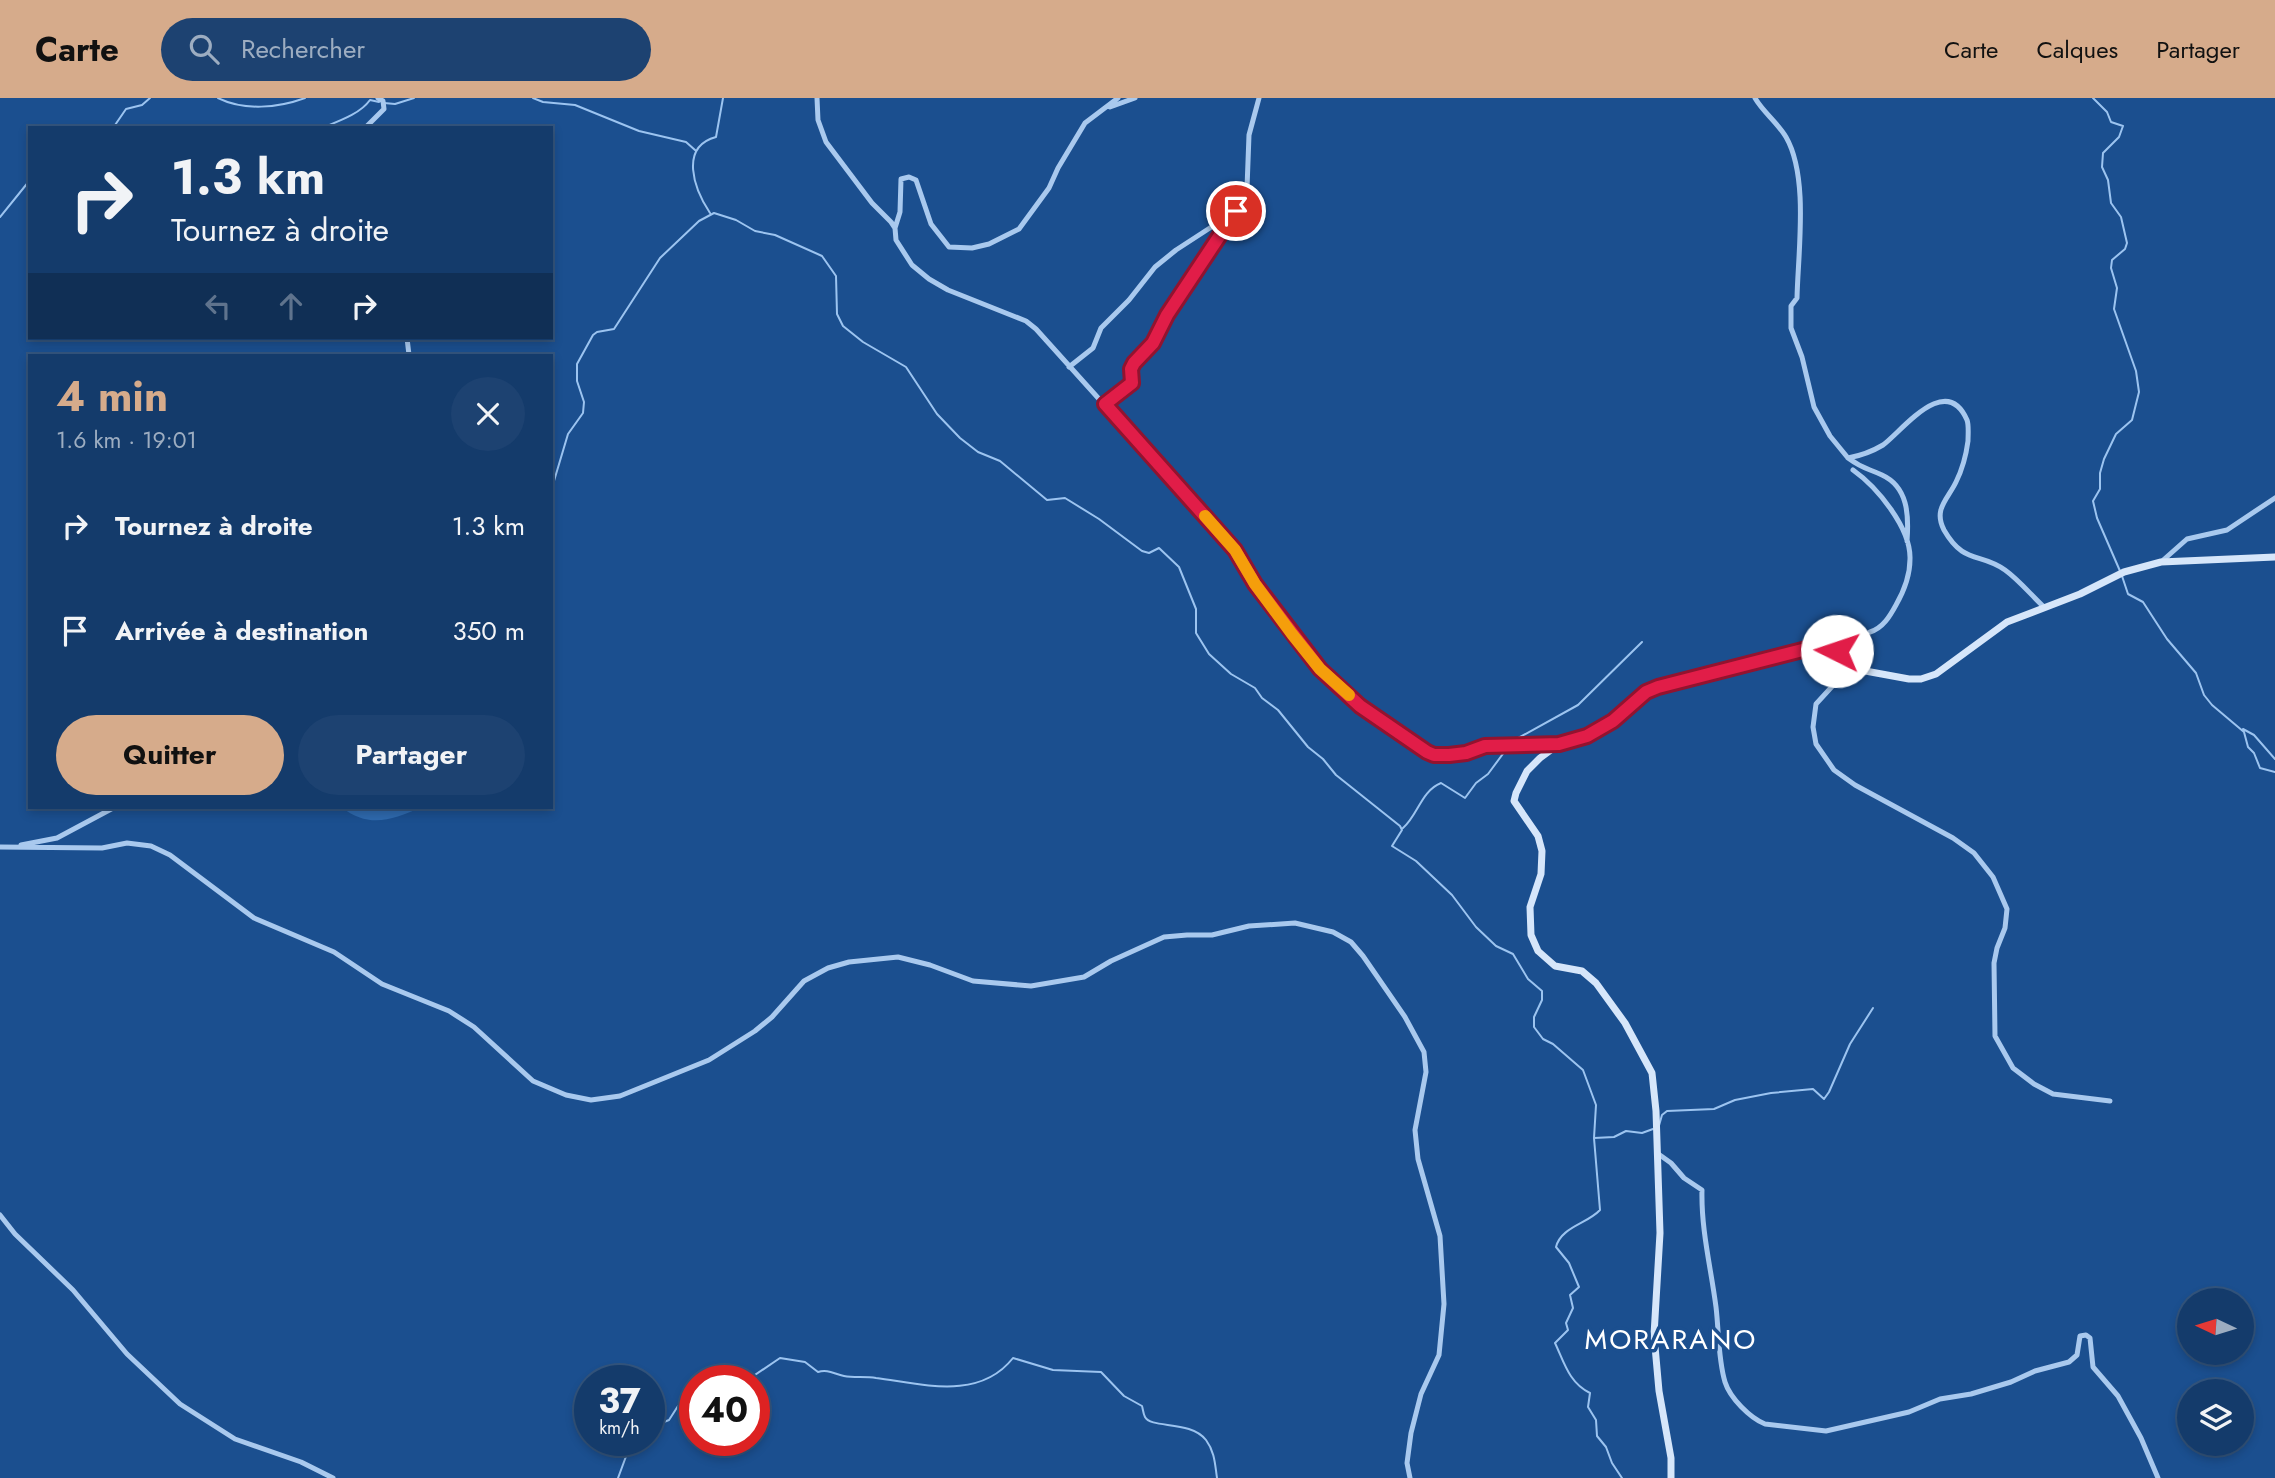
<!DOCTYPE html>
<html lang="fr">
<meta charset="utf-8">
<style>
body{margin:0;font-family:Jost,sans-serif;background:#1d4271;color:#f1f3f6;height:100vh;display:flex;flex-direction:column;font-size:26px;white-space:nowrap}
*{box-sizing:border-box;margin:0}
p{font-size:23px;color:#9dadc1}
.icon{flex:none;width:38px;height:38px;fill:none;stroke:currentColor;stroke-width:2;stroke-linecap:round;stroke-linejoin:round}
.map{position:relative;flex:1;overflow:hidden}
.panel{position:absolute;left:28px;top:256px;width:525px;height:455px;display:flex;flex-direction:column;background:#143b6b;border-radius:0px;box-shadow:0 4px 10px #0003,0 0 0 2px #33557e}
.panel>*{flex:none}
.top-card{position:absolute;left:28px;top:28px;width:525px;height:214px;border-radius:0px;box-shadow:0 4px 10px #0003,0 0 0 2px #33557e;background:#143b6b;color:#f1f3f6;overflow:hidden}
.needle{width:46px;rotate:274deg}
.fabs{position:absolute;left:2177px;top:1190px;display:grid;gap:14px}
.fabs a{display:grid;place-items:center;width:77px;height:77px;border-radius:50%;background:#143b6b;box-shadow:0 4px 10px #0003,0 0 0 2px #33557e;font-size:35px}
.speed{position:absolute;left:574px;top:1267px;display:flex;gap:14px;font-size:35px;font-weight:700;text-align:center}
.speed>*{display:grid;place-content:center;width:91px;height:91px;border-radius:50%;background:#143b6b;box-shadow:0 4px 10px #0003,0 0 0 2px #33557e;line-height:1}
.speed small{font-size:18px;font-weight:400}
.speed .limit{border:10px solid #d22;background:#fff;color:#111}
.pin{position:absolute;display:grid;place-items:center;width:60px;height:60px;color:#fff;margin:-30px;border:4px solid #fff;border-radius:50%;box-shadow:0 2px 7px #0007}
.me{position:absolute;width:77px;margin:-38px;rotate:274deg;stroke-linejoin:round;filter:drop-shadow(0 0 5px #0008)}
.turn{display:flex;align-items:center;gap:24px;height:147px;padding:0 28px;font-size:32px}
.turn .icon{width:91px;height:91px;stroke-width:2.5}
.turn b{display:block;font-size:49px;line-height:60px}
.lanes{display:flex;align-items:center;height:66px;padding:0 28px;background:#0003;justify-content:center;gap:35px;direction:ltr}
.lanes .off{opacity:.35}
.round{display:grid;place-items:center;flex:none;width:74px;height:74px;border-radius:37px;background:#1d4271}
.summary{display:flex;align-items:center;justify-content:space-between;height:119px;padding:0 28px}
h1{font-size:42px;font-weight:700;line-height:52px;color:#d6ab8b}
.primary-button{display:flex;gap:14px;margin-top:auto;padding:14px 28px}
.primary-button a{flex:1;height:80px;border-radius:42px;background:#d6ab8b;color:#111;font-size:28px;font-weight:700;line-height:80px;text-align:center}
.primary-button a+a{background:#1d4271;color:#f1f3f6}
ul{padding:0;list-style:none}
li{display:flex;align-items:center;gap:21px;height:105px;padding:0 28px}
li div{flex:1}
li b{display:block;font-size:26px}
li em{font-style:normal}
header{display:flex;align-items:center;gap:42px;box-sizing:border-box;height:98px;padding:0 35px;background:#d6ab8b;color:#111}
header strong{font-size:33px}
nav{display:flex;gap:38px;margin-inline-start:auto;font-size:24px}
.search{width:490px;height:63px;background:#1d4271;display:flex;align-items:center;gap:18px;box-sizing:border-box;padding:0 24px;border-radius:38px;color:#9dadc1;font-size:26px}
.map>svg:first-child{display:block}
.green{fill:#2e69ad}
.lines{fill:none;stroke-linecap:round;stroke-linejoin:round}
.stream{stroke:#9cc4f0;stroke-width:2}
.street{stroke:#a9c9ee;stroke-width:5}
.secondary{stroke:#d6e6fa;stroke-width:7}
.route-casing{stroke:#92132f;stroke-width:18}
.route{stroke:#e11d48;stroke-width:12}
.slow{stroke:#f59e0b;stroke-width:12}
.labels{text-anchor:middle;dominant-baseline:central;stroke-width:7;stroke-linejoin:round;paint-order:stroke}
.quarter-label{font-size:28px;letter-spacing:2px;fill:#fff;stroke:#1b4f8f}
</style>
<header>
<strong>Carte</strong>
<div class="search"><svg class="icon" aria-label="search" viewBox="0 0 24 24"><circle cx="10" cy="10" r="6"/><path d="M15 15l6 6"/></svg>Rechercher</div>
<nav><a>Carte</a><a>Calques</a><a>Partager</a></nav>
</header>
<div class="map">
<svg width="2275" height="1380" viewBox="0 0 2275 1380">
<rect width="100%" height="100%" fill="#1b4f8f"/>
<!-- green -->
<path class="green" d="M341 709H422C391 722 370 731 341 709Z"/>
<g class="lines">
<!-- stream -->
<path class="stream" d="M218 0C244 13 278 10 305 0
M533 0 543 4 575 7 639 33 686 44 695 52
M2093 0 2107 14 2111 24 2123 28 2119 39 2103 55 2102 69 2108 82 2111 105 2121 119 2127 145 2125 151 2112 162 2111 170 2117 190 2114 211 2136 273 2139 294 2132 322 2116 336 2104 361 2100 375V391L2093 403 2097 420 2120 473
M384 5 395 6 414 0
M113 30 126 11 142 7 150 0
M322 30C339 23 360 16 370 2L379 4
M710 115C694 91 679 49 716 39L723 0
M0 119 30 82
M551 393 568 336 583 315 584 304 577 283V266L593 237 597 234 614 231 660 160 699 123 714 115 736 122 755 133 775 137 822 158 836 178 837 216 843 228 863 244 906 269 937 316 960 340 978 354 1000 363 1047 402 1065 400 1099 421 1142 453 1149 455 1159 450 1179 469 1196 511V535L1209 556 1231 576 1255 590 1262 600 1278 612 1308 649 1323 661 1336 677 1400 728 1402 732 1392 748 1416 763 1452 797 1476 829 1496 848 1513 856 1528 881 1542 893V902L1534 919V929L1543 941 1553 946 1583 972 1596 1007 1594 1040 1600 1112C1587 1126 1561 1129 1556 1149L1569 1165 1579 1189 1570 1197 1573 1210 1566 1225 1568 1232 1555 1245C1564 1264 1569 1285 1590 1295L1588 1309 1596 1322 1597 1338 1606 1349 1612 1365 1622 1380
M2122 478 2128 496 2143 504 2167 541 2196 575 2204 597 2212 607 2244 634 2248 649 2254 655 2260 670 2275 674
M2243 631 2254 637 2275 661
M1511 644 1578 607 1642 544
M1403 730C1418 717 1421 693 1441 685L1465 700 1476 685 1488 676 1508 649
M1658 1031 1662 1017 1667 1013 1714 1011 1735 1002 1771 995 1813 991 1824 1001 1829 994 1850 946 1873 910
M1594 1040 1614 1039 1626 1033 1642 1035 1653 1031
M746 1283 780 1260 805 1264 818 1274C828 1271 834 1276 844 1278 854 1280 866 1278 876 1280 923 1286 979 1303 1013 1260L1053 1272 1101 1274 1124 1298 1142 1308C1143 1311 1143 1315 1145 1319 1151 1331 1191 1322 1206 1342 1215 1354 1215 1367 1217 1380
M649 1330 669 1322 678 1308 695 1303
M618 1380 628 1353 635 1342"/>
<!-- street -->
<path class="street" d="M817 0 818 22 826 44 872 105 891 124 895 130 896 142 912 167 929 181 948 192 1026 223 1036 231 1235 452C1279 528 1331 592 1405 640 1415 646 1426 657 1438 657 1457 659 1472 649 1489 647 1512 645 1536 646 1559 646
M1755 0C1763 14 1777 24 1786 39 1809 79 1798 154 1797 200L1791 208V230L1802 259 1814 309 1830 338 1848 360C1859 358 1873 353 1883 347 1903 332 1946 274 1967 322 1969 327 1968 337 1968 343 1966 358 1963 370 1956 384 1948 401 1933 411 1944 432 1964 467 1980 454 2005 472 2019 482 2031 497 2044 509
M1110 9 1135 0
M365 30 384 11 383 3 378 0
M895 130 900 114 901 81 909 79 916 82 931 126 949 149 972 150 989 146 1019 131 1049 90 1058 70 1085 25 1118 0
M407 240 409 257
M1069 269 1093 250 1101 230 1129 202 1155 169 1176 152 1236 113 1247 90 1249 37 1259 0
M1105 306 1132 285 1131 271 1134 265 1153 245 1167 217 1233 118
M1848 360C1863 371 1867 370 1882 377 1908 389 1909 417 1907 443
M1853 372C1877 389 1911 430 1910 461 1910 478 1904 493 1896 507 1890 518 1883 530 1870 534
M2161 464 2187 441 2227 432 2275 400
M1849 570 1816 606 1813 629 1816 646 1834 672 1855 687 1953 740 1974 755 1993 779 2007 811 2005 830 1997 850 1994 865 1995 938 2013 970 2034 986 2053 996 2110 1003
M21 747 57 740 115 709
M0 749 102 750 127 745 151 748 170 757 254 820 334 854 382 886 449 913 474 929 533 983 566 997 591 1002 620 998 709 962 755 933 772 919 804 883 828 870 849 864 898 859 930 867 973 883 1031 888 1084 879 1111 863 1164 839 1187 837H1212L1249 828 1295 825 1333 834 1351 844 1363 858 1405 919 1424 954 1426 974 1415 1032 1418 1061 1440 1138 1444 1206 1439 1257 1421 1296 1411 1335 1407 1365 1410 1380
M1657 1055 1671 1065 1684 1080 1702 1092C1701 1132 1711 1170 1716 1209 1719 1234 1718 1261 1725 1284 1730 1300 1750 1320 1765 1326L1826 1333 1909 1314 1940 1301 1971 1296 2011 1284 2035 1273 2069 1264 2077 1257 2080 1238 2086 1237 2090 1240 2093 1269 2118 1298 2141 1340 2158 1380
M0 1117 15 1136 73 1192 127 1256 180 1306 235 1341 301 1364 333 1380"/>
<!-- secondary -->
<path class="secondary" d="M1671 1380V1360L1659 1293 1654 1237 1660 1135 1656 1013 1652 975 1625 925 1596 885 1582 873 1555 868 1538 853 1531 837 1530 809 1541 776 1542 753 1538 738 1514 703 1516 695 1527 673 1540 660 1559 646 1587 638 1613 623 1646 594 1658 589 1826 546 1837 553 1849 570 1909 581H1921L1936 576 2007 524 2080 496 2124 474 2161 464 2275 459"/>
</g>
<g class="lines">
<defs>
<path id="route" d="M1236 113 1167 217 1153 245 1134 265 1131 271 1132 285 1105 306 1235 452 1255 486 1320 571 1360 608 1427 654 1434 657H1449L1466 655 1485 648 1559 646 1587 638 1613 623 1646 594 1658 589 1826 546 1837 553"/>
</defs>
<!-- route casing -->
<use href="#route" class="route-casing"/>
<!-- route -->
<use href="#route" class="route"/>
<!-- slow -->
<path class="slow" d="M1205 418 1235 452 1255 486 1292 536 1320 571 1349 597"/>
</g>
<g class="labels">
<!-- quarter labels -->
<g class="quarter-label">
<text x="1671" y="1241">MORARANO</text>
</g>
</g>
</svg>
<div class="fabs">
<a><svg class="needle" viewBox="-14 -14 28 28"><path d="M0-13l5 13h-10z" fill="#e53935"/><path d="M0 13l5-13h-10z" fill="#9dadc1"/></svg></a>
<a><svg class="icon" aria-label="layers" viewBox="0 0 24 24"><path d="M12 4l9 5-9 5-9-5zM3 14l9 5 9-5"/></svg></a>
</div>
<div class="speed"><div>37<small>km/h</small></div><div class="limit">40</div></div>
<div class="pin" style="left:1236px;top:113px;background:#d93025"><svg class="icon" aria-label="arrive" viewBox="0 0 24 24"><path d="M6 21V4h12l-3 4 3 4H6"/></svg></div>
<svg class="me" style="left:1837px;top:553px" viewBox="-20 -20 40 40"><circle r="19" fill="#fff"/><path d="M0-13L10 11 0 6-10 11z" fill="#e11d48"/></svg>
<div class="top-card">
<div class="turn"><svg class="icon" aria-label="right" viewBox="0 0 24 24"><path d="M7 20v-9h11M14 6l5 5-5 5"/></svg><div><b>1.3 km</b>Tournez à droite</div></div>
<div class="lanes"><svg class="icon off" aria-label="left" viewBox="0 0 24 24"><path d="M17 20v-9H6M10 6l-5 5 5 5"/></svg><svg class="icon off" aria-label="ahead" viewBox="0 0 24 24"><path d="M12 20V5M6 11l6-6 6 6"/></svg><svg class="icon" aria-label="right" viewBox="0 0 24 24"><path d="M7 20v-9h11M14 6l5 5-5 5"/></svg></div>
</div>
<section class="panel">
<div class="summary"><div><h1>4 min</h1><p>1.6 km · 19:01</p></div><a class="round"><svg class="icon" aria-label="close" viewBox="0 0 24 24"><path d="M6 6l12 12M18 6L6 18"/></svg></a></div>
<ul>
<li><svg class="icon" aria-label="right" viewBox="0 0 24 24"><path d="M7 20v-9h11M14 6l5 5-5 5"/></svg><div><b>Tournez à droite</b></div><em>1.3 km</em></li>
<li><svg class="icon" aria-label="arrive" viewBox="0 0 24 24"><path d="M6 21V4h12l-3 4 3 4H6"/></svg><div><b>Arrivée à destination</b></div><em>350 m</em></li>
</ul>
<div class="primary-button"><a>Quitter</a><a>Partager</a></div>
</section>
</div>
